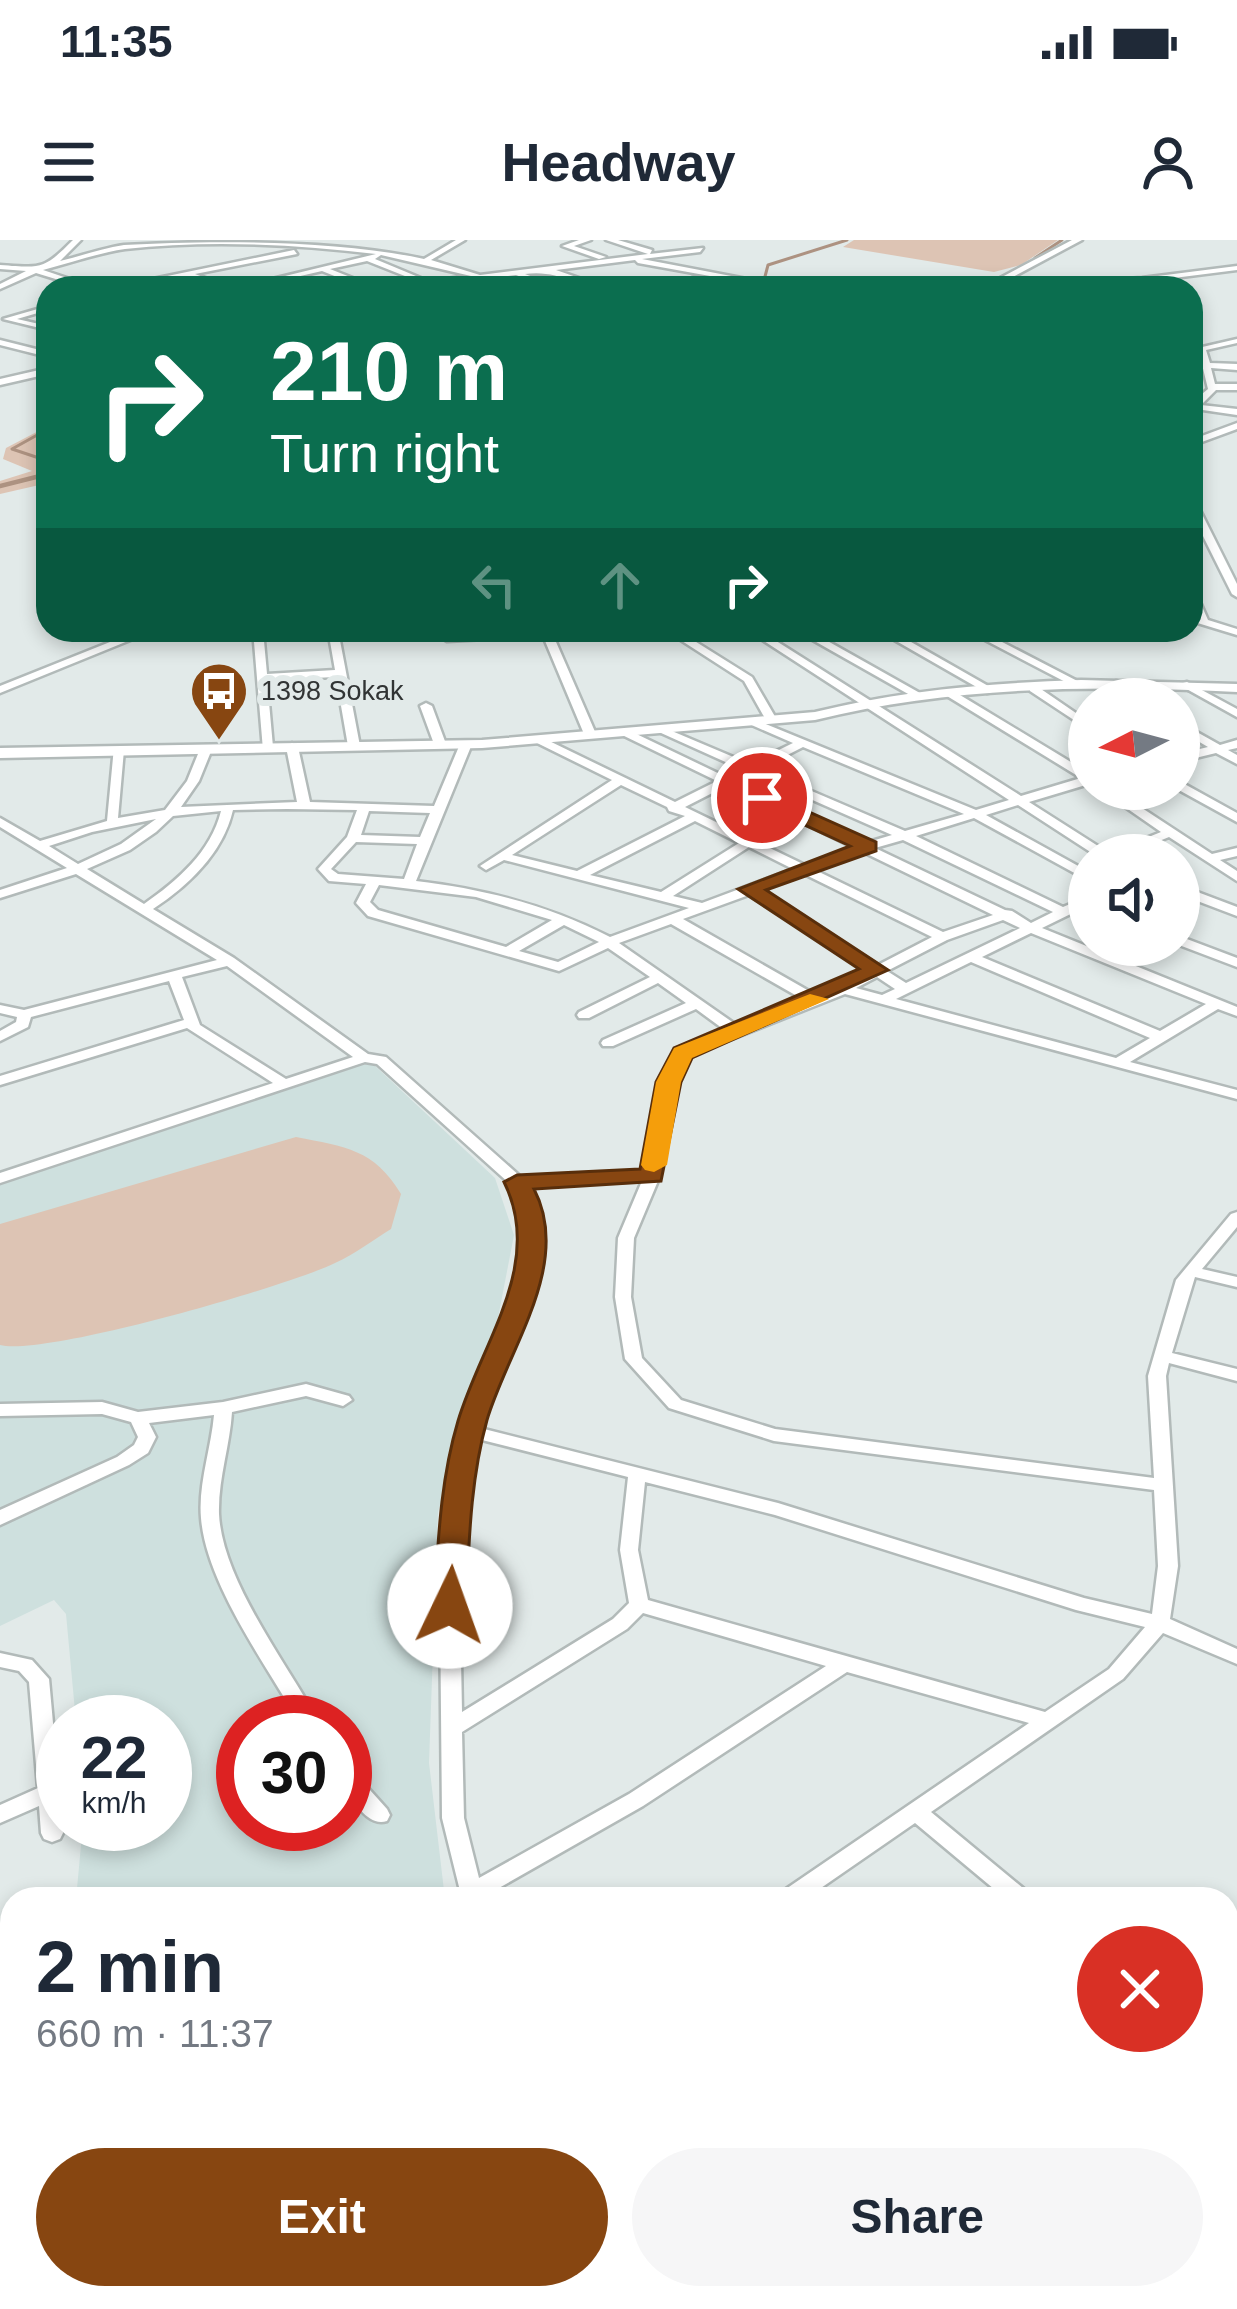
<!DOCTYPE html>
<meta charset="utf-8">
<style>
body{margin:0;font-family:Arial,sans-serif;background:#f6f6f7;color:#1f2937;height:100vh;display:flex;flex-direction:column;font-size:45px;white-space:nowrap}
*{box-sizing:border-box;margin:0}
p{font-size:39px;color:#747a83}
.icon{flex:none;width:66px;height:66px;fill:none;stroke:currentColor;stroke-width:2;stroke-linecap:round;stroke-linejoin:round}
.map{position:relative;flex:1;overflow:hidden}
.details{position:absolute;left:0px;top:1647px;width:1239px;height:423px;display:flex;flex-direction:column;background:#fff;border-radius:36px 36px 0 0;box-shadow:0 6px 18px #0003}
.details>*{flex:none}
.top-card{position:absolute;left:36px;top:36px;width:1167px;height:366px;border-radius:36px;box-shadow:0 6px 18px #0003;background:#0b6e4f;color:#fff;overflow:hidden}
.needle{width:78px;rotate:264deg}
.fabs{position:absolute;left:1068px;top:438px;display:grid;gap:24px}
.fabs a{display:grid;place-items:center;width:132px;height:132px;border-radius:50%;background:#fff;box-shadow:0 6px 18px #0003;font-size:60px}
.speed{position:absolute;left:36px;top:1455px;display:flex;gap:24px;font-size:60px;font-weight:700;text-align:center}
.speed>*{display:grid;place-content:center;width:156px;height:156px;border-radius:50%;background:#fff;box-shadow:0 6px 18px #0003;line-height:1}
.speed small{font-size:30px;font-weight:400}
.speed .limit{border:18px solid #d22;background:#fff;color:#111}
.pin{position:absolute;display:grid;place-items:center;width:102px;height:102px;color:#fff;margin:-51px;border:6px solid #fff;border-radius:50%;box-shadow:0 3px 12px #0007}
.me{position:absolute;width:132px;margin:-66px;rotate:3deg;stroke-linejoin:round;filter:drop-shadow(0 0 9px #0008)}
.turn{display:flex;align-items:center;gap:42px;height:252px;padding:0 36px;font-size:54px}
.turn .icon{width:156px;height:156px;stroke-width:2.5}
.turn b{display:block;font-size:84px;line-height:102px}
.lanes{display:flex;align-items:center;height:114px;padding:0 36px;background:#0003;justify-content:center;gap:60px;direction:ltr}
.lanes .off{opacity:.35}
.round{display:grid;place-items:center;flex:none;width:126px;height:126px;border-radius:63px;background:#f6f6f7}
.headline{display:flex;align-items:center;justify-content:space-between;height:204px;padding:0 36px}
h1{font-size:72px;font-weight:700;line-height:90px}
.button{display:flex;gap:24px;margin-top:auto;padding:24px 36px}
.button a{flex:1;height:138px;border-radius:72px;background:#874611;color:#fff;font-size:48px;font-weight:700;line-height:138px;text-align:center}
.button a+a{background:#f6f6f7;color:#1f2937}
.status{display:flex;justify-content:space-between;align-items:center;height:84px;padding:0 60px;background:#fff;direction:ltr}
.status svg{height:33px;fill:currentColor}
header{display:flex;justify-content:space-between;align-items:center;height:156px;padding:0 36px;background:#fff;font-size:54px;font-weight:700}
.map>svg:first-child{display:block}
.built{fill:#cee0de;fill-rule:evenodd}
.green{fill:#ddc4b4}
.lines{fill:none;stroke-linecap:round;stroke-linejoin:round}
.stream-far1{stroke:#ad9281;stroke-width:3}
.stream{stroke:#ad9281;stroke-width:4.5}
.minor-casing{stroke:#b2bab9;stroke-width:5}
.tertiary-casing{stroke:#b2bab9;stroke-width:5}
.minor{fill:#fff;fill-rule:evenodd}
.tertiary{fill:#fff;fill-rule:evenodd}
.route{fill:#874611;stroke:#582e0b;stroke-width:3}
.slow{fill:#f59e0b}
.labels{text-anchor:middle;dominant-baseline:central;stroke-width:12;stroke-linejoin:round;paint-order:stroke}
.far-poi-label{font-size:27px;fill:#313434;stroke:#e2eae9;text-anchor:start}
</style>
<div class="status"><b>11:35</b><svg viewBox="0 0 49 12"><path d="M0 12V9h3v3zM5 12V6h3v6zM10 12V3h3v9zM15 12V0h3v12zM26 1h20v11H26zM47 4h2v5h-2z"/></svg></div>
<header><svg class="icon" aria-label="menu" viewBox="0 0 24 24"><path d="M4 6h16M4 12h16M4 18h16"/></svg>Headway<svg class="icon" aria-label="person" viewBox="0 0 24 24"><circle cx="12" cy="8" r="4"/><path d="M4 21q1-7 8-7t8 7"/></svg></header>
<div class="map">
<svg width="1237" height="2069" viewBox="0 0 1237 2069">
<rect width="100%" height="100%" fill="#e2eae9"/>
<!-- built -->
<path class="built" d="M373 824 495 938 514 995 498 1078 438 1272 429 1523 445 1659H76L83 1584H165V1482H76L66 1374 54 1360 0 1386V942L354 825ZM243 1482H345V1584H243Z"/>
<!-- green -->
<path class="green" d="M854 0H1058L1021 25 994 32 843 7Z
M48 186V243L0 254V241L32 231 3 219 6 208Z
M296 897C346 907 374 909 401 954L391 989C373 1000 355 1014 335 1023 288 1046 44 1117 0 1105V984Z"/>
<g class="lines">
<!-- stream-far1 -->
<path class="stream-far1" d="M1035 18 1062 0
M762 48 768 25 847 0
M48 189 12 209 48 221
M40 236 48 234"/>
<!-- stream -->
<path class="stream" d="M0 246 48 234"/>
<defs>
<path id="minor" d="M73 0H81L60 21C81 16 103 8 124 5 212 0 338 0 424 19L456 0H465L431 20 480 35 648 14 606 0H618L652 10 650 14 703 8 700 12 642 19 794 48H777L638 23 635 20 556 30 608 48C576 48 559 29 525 34L562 48H551L516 35 409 48H386L420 42 367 21 330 29 378 48H367L350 42 307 48 342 39 322 31 249 48H235L376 14C294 4 207 0 125 9 98 13 70 23 43 30L97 48H85L36 33 0 49V44L26 31 0 29V25C42 28 43 30 73 0ZM381 15 471 36 428 41 375 19Z
M579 0H591L574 6 606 17 599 19 562 6Z
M1072 0H1082L996 46 1142 38 1237 26V30L1142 42 1037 48 985 46Z
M294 10 297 14 195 34 232 48C214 48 198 36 181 37 157 37 134 48 109 48Z
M697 36 704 38 678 48H666Z
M48 66V70L17 79 48 86V90L3 79Z
M1237 99V103L1206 110 1210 123 1237 124V130L1211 128 1215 144H1237V150H1216L1201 165 1237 169V175L1196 169 1191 172V163L1208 149 1198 108Z
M0 100 48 112V117L0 105Z
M48 128V134L0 145V139Z
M1237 183V189L1191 206V200Z
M1191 244 1196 247 1200 270 1237 344V357L1232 354 1191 272Z
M1191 350 1196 353 1208 380 1237 389V395L1191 381V375L1196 376 1191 365Z
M140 390H155L0 453V446Z
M253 390H263L267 434 335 430 328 390H338L360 506 358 509 348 506 336 437 267 440 273 507 263 510Z
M527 390H586L581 393 553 395 596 494 594 496 584 494 543 396 447 401 442 398 447 395Z
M665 390H677L752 437 777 480 775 482H767L744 441Z
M747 390H759L1021 556 1081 538 947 456V452H955L1089 533V544L1029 562 1109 613 1161 592 1099 549H1113L1212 614 1237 608V616L1220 620 1237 631V641L1169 597 1125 615H1095L1018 565 986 575 1089 632V641L974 578 916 596 1063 667 1089 656V665L1042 688 1237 767V776L1218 769 1130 822 1237 850V859L845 754 689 816 675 842 660 936 634 998 631 1057 642 1118 681 1160 775 1189 1154 1238 1148 1136 1176 1040 1231 974 1237 972V987L1202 1029 1237 1037V1047L1195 1037 1172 1113 1237 1129V1141L1169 1123 1166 1136 1178 1326 1170 1379 1237 1409V1424L1163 1393 1123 1439 931 1572 1029 1653 1032 1659H1006L915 1583 805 1659H777L780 1653 1029 1483 847 1432 643 1566 483 1657 484 1659H462L442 1578 440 1366 446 1269 464 1180 519 1045 524 971 510 944 377 824 365 822 0 943V933L273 843 187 788 0 845V836L184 780 169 741 31 777 28 787 0 801V791L16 782 17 777 0 773V765L24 770 217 720 76 634 0 658V650L67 628 0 587V578L40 601 107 581 114 507 124 510 118 578 165 570 187 541 200 509 206 505 212 509 199 541 181 567 297 562 286 507 292 503 298 507 310 562 434 566 460 504 470 502 472 504 416 641C484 649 548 665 610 697L689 668 504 620 486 630 480 626 612 540 533 501V497H541L675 562 717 541 618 493V489H626L726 537 741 529 650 488 660 486 750 524 793 503 747 483 745 481 751 478 976 570 1009 560ZM803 507 964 574 905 591 760 529ZM751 533 892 595 865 603 736 541ZM621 545 667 567 669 571 685 576 577 631 512 615ZM726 546 853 607 805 625 685 567ZM287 569 357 570 347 597 318 629 329 641 366 644 356 663 368 676 559 731 608 708 650 737 579 772 577 775 579 778H589L658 743 686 763 603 800 601 803 603 806H613L696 769 726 791 676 813 661 842 645 932 521 937 386 817 368 814 234 718 153 669C188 646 223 613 233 570ZM221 571C211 612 177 641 144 664L87 629 130 610 156 592 173 576ZM369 571 430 573 420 597 361 595ZM156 579 121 604 78 624 49 606 92 592ZM695 581 739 603 661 652 590 635ZM903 600 1053 672 1031 683 1012 671 1005 670 875 608ZM356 602 417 604 404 639 338 634 331 629ZM749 607 793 629 702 663 673 656ZM863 612 993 675 943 692 815 630ZM804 634 932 697 878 725 760 650ZM379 645 476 657 552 680 506 707 378 670 370 662ZM749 655 868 731 816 755 683 679ZM1003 680 1020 688 906 743 887 731 947 700ZM671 684 804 760 738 786 619 703ZM564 685 599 702 558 722 519 711ZM1031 693 1206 764 1160 791 982 717ZM971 722 1150 798 1116 818 896 759ZM227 726 353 817 286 839 200 785 182 737ZM877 737 895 749 882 755 856 748ZM642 941 618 998 615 1057 625 1119 669 1168 774 1201 1154 1250 1158 1326 1152 1374 1084 1358 778 1263 480 1188 535 1045 540 971 527 946ZM478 1199 628 1237 620 1310 629 1363 613 1379 462 1472 460 1366 464 1269ZM645 1242 775 1275 1076 1370 1145 1387 1109 1429 1045 1472 648 1360 638 1310ZM643 1373 826 1426 629 1554 479 1638 464 1578 462 1492 627 1389Z
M795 390H808L927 457 917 459Z
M877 390H890L997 451 987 453Z
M966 390H979L1087 446 1077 448Z
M1116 441 1120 442 1145 459H1131L1112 446 1110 444Z
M1187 442 1237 469V477L1183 447V443Z
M1030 447H1038L1089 482V490L1030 451Z
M426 463 432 466 446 504 444 506 434 504 420 466Z
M1179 482 1220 505 1237 500V508L1228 510 1237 515V524L1216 513 1179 522V514L1208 507 1179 490Z
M1179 541 1237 573V582L1177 549Z
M1179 645 1237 667V676L1179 654Z
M1179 696 1237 718V727L1179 705Z
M306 1144 349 1156 352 1160 343 1166 306 1156 232 1172C230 1206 218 1239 219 1274 222 1340 287 1424 319 1482H299C266 1425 206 1343 201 1278 198 1244 211 1209 214 1175L149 1183 156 1197 148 1213 129 1225 0 1285V1270L117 1217 134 1205 138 1197 131 1182 102 1174 0 1176V1164L102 1162 138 1172 223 1162Z
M0 1413 32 1420 49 1439 63 1593 60 1599 52 1602 44 1599 41 1593 39 1566 0 1583V1565L38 1548 29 1442 19 1431 0 1427Z
M345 1528 352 1530 387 1569 390 1575 387 1581C368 1587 356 1563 345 1550Z
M2 1725 10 1728V1742L0 1746Z
M1227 1823 1237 1827V1854L1227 1850Z
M12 1865V1887L0 1889V1867Z
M1237 2017V2046L1227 2050V2021Z
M105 2058H131L132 2069H106Z
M221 2058H306L302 2067 296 2069H211L215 2060Z
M588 2058H616L622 2069H594Z
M950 2058H980L986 2069H956Z
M1189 2058H1220L1214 2069H1183Z"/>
<path id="tertiary" d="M1081 440 1237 444V452C1095 445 953 446 815 480L482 508 0 518V508L482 500 815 472C903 450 990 443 1081 440Z"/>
</defs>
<!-- minor casing -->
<use href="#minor" class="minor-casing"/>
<!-- tertiary casing -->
<use href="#tertiary" class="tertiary-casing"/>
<!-- minor -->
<use href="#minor" class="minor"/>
<!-- tertiary -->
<use href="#tertiary" class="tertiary"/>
</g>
<!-- route -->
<path class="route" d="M755 554H769L876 602V611L766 650 888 730 692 818 681 842 661 941 534 949C573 1024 508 1109 487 1180 470 1241 469 1304 466 1366L461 1374H439L434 1366C438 1304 440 1241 458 1181 481 1103 545 1024 504 942L517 935 640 929 656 842 674 808 859 729 738 649 850 606 755 562Z"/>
<!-- slow -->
<path class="slow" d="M810 754 829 759 692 818 681 842 667 925 654 932 645 930 641 925 656 842 674 808Z"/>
<!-- icons -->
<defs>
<symbol id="bus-pin" viewBox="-11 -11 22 30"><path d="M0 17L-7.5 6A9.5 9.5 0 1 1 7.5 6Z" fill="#874611" stroke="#e2eae9"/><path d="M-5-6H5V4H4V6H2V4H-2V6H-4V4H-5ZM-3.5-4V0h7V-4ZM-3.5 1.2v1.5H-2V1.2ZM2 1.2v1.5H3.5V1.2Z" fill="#fff"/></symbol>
</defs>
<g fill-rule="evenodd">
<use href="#bus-pin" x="186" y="418" width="66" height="90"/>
</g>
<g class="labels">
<!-- far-poi labels -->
<g class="far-poi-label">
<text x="261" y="451">1398 Sokak</text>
</g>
</g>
</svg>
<div class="fabs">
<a><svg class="needle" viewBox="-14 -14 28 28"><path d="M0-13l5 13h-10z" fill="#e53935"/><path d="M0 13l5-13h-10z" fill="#747a83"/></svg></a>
<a><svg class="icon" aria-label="sound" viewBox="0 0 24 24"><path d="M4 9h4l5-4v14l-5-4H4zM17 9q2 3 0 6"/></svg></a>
</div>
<div class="speed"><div>22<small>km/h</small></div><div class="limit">30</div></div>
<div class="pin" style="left:762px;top:558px;background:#d93025"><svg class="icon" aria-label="arrive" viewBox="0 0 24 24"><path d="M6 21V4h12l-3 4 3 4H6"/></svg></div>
<svg class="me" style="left:450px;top:1366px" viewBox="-20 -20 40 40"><circle r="19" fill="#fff"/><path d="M0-13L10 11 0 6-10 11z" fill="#874611"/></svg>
<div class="top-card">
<div class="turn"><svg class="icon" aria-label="right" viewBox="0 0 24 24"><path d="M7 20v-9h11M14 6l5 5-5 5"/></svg><div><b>210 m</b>Turn right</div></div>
<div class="lanes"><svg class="icon off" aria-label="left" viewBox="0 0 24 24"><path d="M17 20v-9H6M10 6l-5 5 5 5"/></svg><svg class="icon off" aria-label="ahead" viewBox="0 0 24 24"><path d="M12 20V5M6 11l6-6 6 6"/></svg><svg class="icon" aria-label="right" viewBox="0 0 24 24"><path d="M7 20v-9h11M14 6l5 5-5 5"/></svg></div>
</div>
<section class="details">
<div class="headline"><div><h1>2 min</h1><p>660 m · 11:37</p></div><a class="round" style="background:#d93025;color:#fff"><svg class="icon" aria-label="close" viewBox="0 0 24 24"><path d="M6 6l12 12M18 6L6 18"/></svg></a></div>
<div class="button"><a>Exit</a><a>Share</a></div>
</section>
</div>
